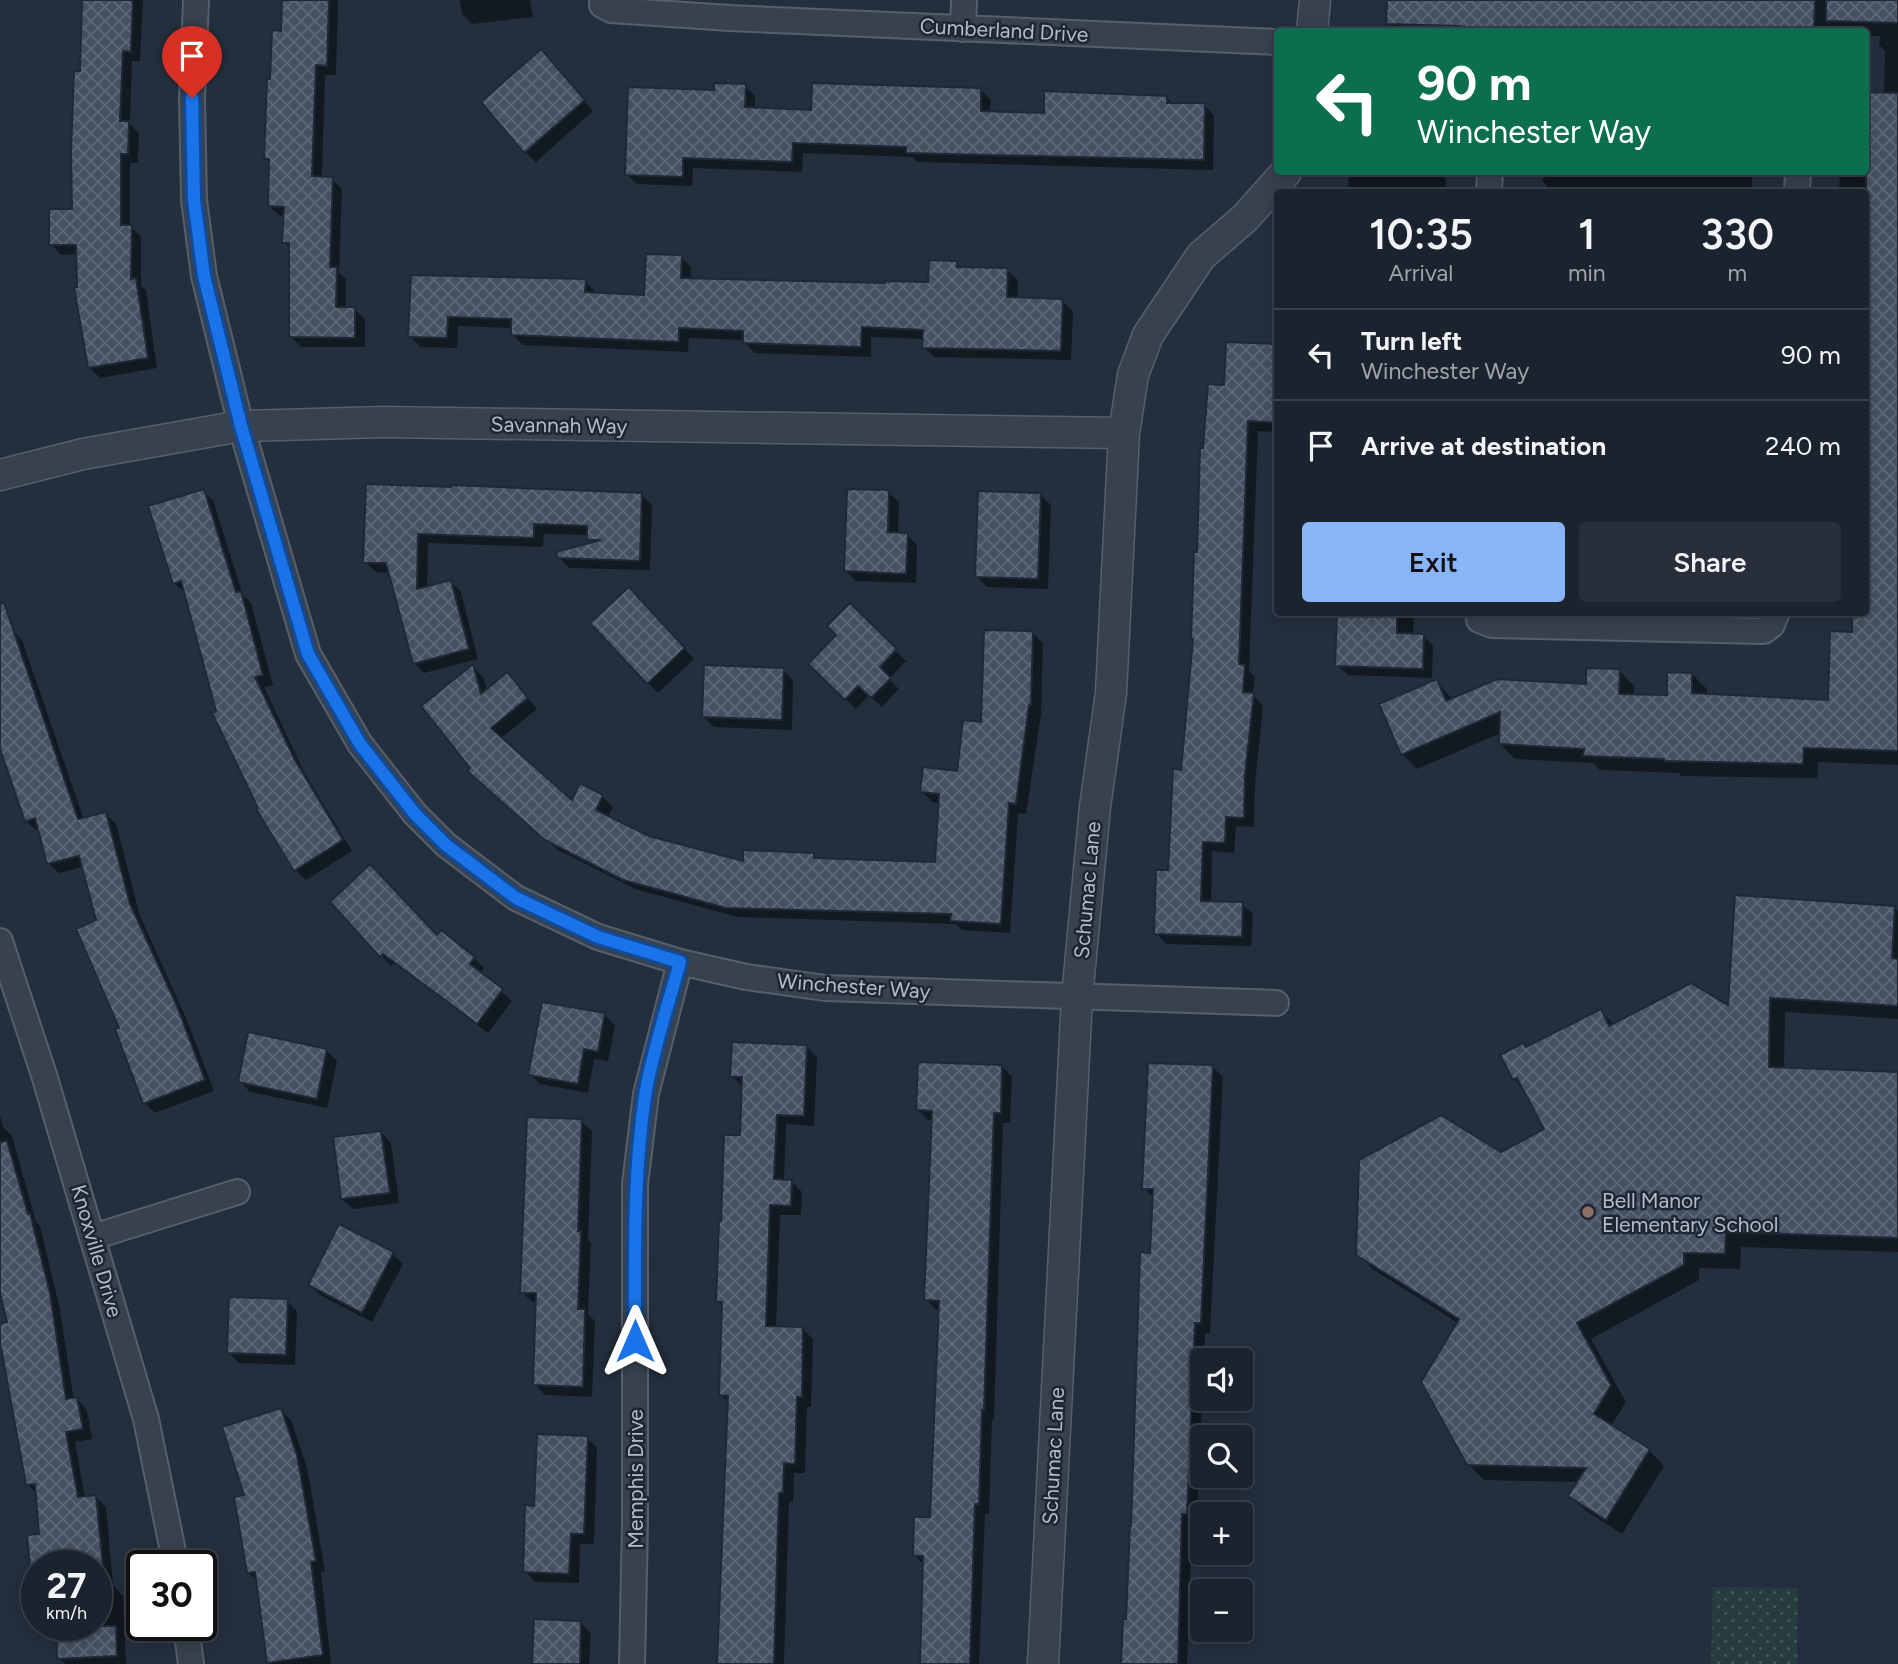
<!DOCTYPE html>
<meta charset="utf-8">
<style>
body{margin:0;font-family:Figtree,sans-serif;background:#282f3a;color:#f1f3f6;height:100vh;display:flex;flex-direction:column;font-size:26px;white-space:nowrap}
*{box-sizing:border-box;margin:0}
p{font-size:23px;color:#a0a4aa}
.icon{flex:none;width:38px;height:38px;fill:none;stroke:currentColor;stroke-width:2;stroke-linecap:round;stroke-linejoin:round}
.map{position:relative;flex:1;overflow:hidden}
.details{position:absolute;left:1274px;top:189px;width:595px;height:427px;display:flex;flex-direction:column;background:#1b232e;border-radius:7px;box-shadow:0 4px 18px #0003,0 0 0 2px #39404a}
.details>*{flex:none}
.hud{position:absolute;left:1274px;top:28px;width:595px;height:147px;border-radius:7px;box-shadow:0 4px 18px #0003,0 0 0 2px #39404a;background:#0b6e4f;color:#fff;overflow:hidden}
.tools{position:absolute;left:1190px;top:1348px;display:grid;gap:14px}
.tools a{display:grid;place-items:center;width:63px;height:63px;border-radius:7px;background:#1b232e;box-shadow:0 4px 18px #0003,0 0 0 2px #39404a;font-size:35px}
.speed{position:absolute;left:21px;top:1550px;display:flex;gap:14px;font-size:35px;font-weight:700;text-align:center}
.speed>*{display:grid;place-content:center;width:91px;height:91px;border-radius:50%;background:#1b232e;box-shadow:0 4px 18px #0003,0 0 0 2px #39404a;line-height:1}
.speed small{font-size:18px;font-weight:400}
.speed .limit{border:4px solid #111;border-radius:10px;background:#fff;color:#111}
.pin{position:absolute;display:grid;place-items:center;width:60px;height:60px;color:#fff;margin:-72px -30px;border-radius:50% 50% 50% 0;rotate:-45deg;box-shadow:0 0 7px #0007}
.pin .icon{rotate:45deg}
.me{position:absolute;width:77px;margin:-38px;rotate:0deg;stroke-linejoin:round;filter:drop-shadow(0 0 5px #0008)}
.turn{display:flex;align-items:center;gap:24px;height:147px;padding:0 28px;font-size:32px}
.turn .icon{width:91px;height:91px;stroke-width:2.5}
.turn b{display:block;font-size:49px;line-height:60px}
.eta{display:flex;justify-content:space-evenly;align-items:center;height:119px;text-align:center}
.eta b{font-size:42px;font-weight:600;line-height:49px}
.action{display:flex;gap:14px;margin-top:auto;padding:14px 28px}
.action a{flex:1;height:80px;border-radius:7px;background:#8ab4f8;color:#111;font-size:28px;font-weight:600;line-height:80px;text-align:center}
.action a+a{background:#282f3a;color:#f1f3f6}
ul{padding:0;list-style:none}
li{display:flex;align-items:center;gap:21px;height:91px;padding:0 28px;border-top:2px solid #39404a}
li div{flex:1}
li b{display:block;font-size:26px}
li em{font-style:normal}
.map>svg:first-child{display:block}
.grass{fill:url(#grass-dots)}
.shadow{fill:#0007}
.building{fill:url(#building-cross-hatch);stroke:#1f2835;stroke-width:2}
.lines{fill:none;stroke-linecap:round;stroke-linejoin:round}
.minor-casing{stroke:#565f6c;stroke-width:28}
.tertiary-casing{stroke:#565f6c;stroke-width:33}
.minor{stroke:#38414e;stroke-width:24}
.tertiary{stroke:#38414e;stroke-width:30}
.route-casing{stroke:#114b97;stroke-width:18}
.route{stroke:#1a73e8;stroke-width:12}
.education-dot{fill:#8d6e63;stroke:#1d2633;stroke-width:2.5}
.labels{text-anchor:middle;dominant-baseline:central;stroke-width:5;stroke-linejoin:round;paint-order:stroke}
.street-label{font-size:21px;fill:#b4bcc9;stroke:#1d2633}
.poi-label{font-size:21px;fill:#b4bcc9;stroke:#1d2633;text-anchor:start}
</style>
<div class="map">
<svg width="1898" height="1664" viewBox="0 0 1898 1664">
<defs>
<pattern id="grass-dots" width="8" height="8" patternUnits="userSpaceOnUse" patternTransform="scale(1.75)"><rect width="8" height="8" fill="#263c3f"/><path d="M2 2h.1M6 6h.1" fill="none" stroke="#435659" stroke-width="1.8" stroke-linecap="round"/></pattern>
<pattern id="building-cross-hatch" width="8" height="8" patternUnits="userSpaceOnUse" patternTransform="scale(1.75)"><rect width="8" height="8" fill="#455162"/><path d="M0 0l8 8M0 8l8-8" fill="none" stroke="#5d6877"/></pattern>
</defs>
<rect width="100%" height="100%" fill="#242f3e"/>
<!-- grass -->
<path class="grass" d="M1713 1587 1798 1588 1797 1664H1711Z"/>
<!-- shadow -->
<path class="shadow" d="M84 0H143L140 61H132L130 124 139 133 138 163H130V226L141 237V286L146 290 157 368 100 378 89 367 79 289 78 254 61 255 51 244 74 210Z
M284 0H338L336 75H325L322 178 332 179 342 189 339 273 346 279V309H355L365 319V347H301L290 336 291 249 284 242 285 216H280L269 206 271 163 266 158 272 81 283 32Z
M460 0H530L533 17 472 24 462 14Z
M1389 0H1898V765L1818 762 1817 778 1681 776 1679 773 1600 770 1593 763 1515 759 1500 744 1501 733 1417 769 1402 754 1381 705 1437 681 1453 700 1588 686 1619 670 1634 686V696L1668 697 1692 674 1707 689V695L1829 701 1853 633 1866 612V192H1839L1840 175 1863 176 1866 172V94H1884L1885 51 1879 45 1880 36H1866V32H1397L1388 23Z
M551 62 593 111 536 162 525 152Z
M745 86 755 96V109L813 111 981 90 991 100 990 113 1045 115 1167 98 1173 104 1204 105 1214 115 1213 170 918 162 912 157 803 153 802 172 693 168 692 186 637 184 626 174 715 92Z
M1349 172H1439L1446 179V192H1348Z
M1543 172H1746L1752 178V192H1553L1543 182Z
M681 257 691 267V280L930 284 956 263 962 268 1007 270 1018 280 1017 299 1062 301 1073 311 1071 360 934 357 924 347V339L871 337V357L755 353 745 343V340L689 338 688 352 523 345 512 334 513 328 458 326 457 348 420 347 410 336 412 277 585 281 595 291V295L646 296Z
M1278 346V432L1258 431 1249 671 1255 677 1253 695 1263 705 1255 785 1254 827 1236 826 1234 853 1212 851 1211 903 1242 904 1253 914 1251 946 1166 944 1156 933 1169 872 1182 772 1194 640 1205 450 1226 386Z
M367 486 642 495 652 505 650 570 569 568 559 557 594 544 589 539V535L544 534 543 547 428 543 427 588 451 582 461 592 478 659 424 673 414 663 390 573 376 572 365 562Z
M203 491 213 501 243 595 251 603 273 685 264 687 304 772 352 851 306 880 295 870 260 809 218 712 185 593 174 583Z
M888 492 899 502 898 534H907L917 545 916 583 856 581 846 571Z
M1041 495 1051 505 1048 589 987 587 977 577Z
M639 599 694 659 658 693 648 683Z
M850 606 906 661 889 679 899 689 882 707 869 695 856 709 810 664 839 635Z
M1339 612H1414L1413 635H1423L1433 646 1432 678 1348 675 1337 665Z
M0 619 22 640 84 820 106 814 116 824 140 916 186 1018 214 1091 155 1113 145 1103 121 1029 83 867 59 873 48 863 40 830 37 831 26 821 0 744Z
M1033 633 1043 643 1041 714 1026 814 1018 813 1010 933 962 930 956 924 738 917 635 889 558 850 480 781 473 768V667L483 677 487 691 507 675 537 709 500 739 573 803 602 796 613 807 608 817 649 838 745 863 814 855 818 859 937 864 940 803 932 802 921 791 959 773Z
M783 670 793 680 792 730 714 727 704 717Z
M332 902 438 937 474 958 484 968 480 974 512 1001 488 1033 394 963 391 966Z
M1894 907 1898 911V1019L1785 1012 1784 1070 1898 1074V1252L1741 1247 1740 1269 1699 1268V1280L1591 1339 1626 1402 1611 1426 1649 1450 1664 1466 1622 1534 1586 1511 1570 1496 1579 1482 1484 1480 1468 1464 1458 1323 1374 1270 1358 1254 1501 1154 1546 1130 1526 1091 1514 1079 1527 1049 1600 1011 1615 1025 1729 1008Z
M604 1014 615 1025 608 1061 594 1059 588 1093 540 1084 530 1074Z
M806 1046 817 1057 814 1126 786 1124 784 1181 792 1182 802 1192 801 1215H780L776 1328 803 1329 813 1339 811 1407H807L805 1473H794L793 1502H789L784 1664H719L729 1403 721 1395 723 1307 718 1301 723 1223 742 1137V1086L732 1076Z
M327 1051 337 1061 327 1108 250 1092 240 1081Z
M1002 1066 1012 1077 1010 1123H1003L994 1420H992L989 1514H985L979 1664H922L925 1566 914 1555 932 1519 941 1310H936L926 1299 933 1120H928L918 1110Z
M1213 1067 1223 1077 1210 1333H1205L1197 1524 1192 1523 1187 1664H1123L1128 1621 1155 1199 1144 1188Z
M0 1115 3 1127 12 1136 36 1222 40 1226 59 1305 74 1400 77 1399 87 1410 92 1439 75 1442 85 1498 96 1497 106 1507 113 1585 123 1596 126 1664H65L59 1658 58 1626H96V1566H37V1575L32 1570 29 1537 41 1536 37 1494 28 1485 0 1331V1325L9 1324 0 1286Z
M581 1121 592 1131 588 1240 591 1243 588 1314 595 1321 592 1397 545 1395 535 1385 538 1303 532 1302 522 1292Z
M381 1132 391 1143 399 1203 353 1209 342 1199Z
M392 1253 403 1264 372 1322 320 1295 310 1285Z
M287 1301 297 1311 295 1365 239 1363 229 1353Z
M281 1410 291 1420 307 1467 325 1571 321 1572 331 1664H269L258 1582 249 1573 246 1496Z
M587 1438 597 1448 594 1544H580L579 1583 535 1582 525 1571 536 1507Z
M580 1622 591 1633 589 1664H534Z"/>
<!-- building -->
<path class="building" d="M82 0H133L131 52 123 51 120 121H129L128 154H121V225H132L131 279 136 278 148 358 88 368 74 288 77 287 76 245H49V209H72L71 152 74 71H80Z
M282 0H329L327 66 316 65 312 176 333 177 330 267H337L336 307H355V338L289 337V243H282L284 207 268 206 269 159H264L267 79H270L272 30 281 31Z
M1387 0H1815L1814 32H1468V28L1459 26 1386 24Z
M1826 0H1898V23L1826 21Z
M541 49 585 100 524 153 481 102Z
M714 83 746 84 745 107 811 110 812 83 981 88V111L1044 113V91L1167 96V103H1205L1204 160 906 153V147L793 143 792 162 683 158V177L625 175 628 87 714 90Z
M1866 92 1898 93V751L1804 748 1803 764 1664 761V759L1583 756 1584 749 1499 744 1500 712 1401 755 1379 704 1437 679 1446 701 1497 679 1586 684V668L1620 669 1619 694 1667 695V672L1692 673V693L1828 700 1830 631 1852 632V612H1866Z
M646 254 682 255 681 278 885 283V281L928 282 929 260 957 261V267L1008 268 1007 297 1063 299 1061 351 922 348 923 330 862 327 861 347 743 343V331L679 328V342L511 335V319L448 317 447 338 408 337 411 275 586 279 585 292 644 295Z
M1226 342 1278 344V423L1248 421 1239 664 1245 665 1243 692 1254 693 1245 774 1244 818 1226 817 1225 843 1203 842 1201 901 1243 902 1242 937 1154 934 1156 870H1168L1173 769 1181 770 1193 639H1191L1194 552H1197L1200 448H1203L1208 384 1224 385Z
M366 484 451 487V485L642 493 640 561 557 558 556 552 601 540H587V526L534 524V538L418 534 417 589 451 580 469 649 413 664 386 563H363Z
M204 489 236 592 241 591 263 675 255 677 295 760 343 840 294 871 256 809 258 808 212 713 216 711 181 581 173 584 148 506Z
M847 489 889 490 888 532 908 533 906 574 844 571Z
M978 491 1041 493 1038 579 975 577Z
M629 587 685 648 647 684 590 623Z
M4 603 78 819 106 812 130 904 177 1006 205 1080 143 1104 115 1029 119 1028 76 929 96 920 79 856 47 864 35 818 25 822 0 749V604Z
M850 603 897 649 880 667 891 678 871 698 858 686 845 700 808 664 836 635 827 626Z
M1337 612H1397V633L1424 634 1423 669 1335 666Z
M984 630 1033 631 1031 705H1029L1016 804 1009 803 1001 924 950 921 951 914 726 908 623 880 545 840 467 771 470 768 421 706 473 664 481 694 507 672 528 698 491 728 572 800 580 783 603 795 596 810 649 836 743 861V850L814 853V858L935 862 939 794 920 792 923 767 957 771 963 720 981 722Z
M704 665 784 668 782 720 702 717Z
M370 864 437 935 441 930 475 957 470 964 503 989 477 1024 383 954 380 957 330 902Z
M1735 895 1895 906 1892 958 1898 959V1006L1770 998 1769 1067 1898 1072V1238L1726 1232 1725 1254 1684 1253V1265L1577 1323 1611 1385 1594 1414 1650 1449 1606 1520 1568 1496 1586 1468 1467 1465 1421 1382 1459 1319 1356 1255 1359 1160 1441 1115 1501 1152 1544 1129 1517 1078 1513 1080 1500 1055 1523 1043 1526 1047 1601 1009 1609 1026 1691 983 1728 1005Z
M542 1002 605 1013 598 1052 584 1049 578 1084 528 1075Z
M248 1032 327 1049 317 1099 238 1082Z
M732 1042 807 1045 804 1116 777 1115 774 1179 792 1180 791 1206 770 1205 766 1326 803 1327 802 1397H797L795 1464 784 1463 783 1493H779L774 1664H717L728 1396 719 1395 722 1302H716L719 1221H721L724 1135H740L742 1077H730Z
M918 1062 1002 1065 1001 1113H994L984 1410H982L979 1504H975L970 1664H920L923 1556H913L914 1517H930L939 1301 924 1300 932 1111 916 1110Z
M1148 1063 1213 1065 1201 1323H1195L1187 1514H1182L1178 1664H1121L1123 1619H1126L1130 1526H1131L1140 1252 1150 1253 1153 1189H1142Z
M527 1117 582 1119 578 1231H581L578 1309H585L583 1387 533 1385 536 1293H520Z
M381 1131 390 1193 341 1199 333 1137Z
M7 1141 28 1214 30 1213 50 1293 66 1399 77 1397 83 1429 66 1432 78 1497 96 1495 103 1566H30L27 1535 39 1534 35 1484 26 1485 0 1342V1324L7 1322 0 1293V1142Z
M339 1224 394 1252 362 1313 308 1285Z
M229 1297 288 1299 286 1355 227 1353Z
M281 1408 297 1455 316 1561 311 1562 323 1655 267 1663 255 1572 247 1573 234 1497 244 1495 222 1427Z
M537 1434 588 1436 584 1534H571L569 1574 523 1572 525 1505 534 1506Z
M534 1619 581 1621 580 1664H532Z
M56 1626H116L117 1656 57 1659Z"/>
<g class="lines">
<defs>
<path id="minor" d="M196 0 192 98 194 200 204 276 241 426 308 654 360 744 415 814 446 845 516 898 598 937 680 962 746 977 825 988 1276 1003
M602 0V5L611 10 730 18 1278 42
M963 29 964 0
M1489 192 1490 172
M1797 192 1798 172
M1478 612 1479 620 1492 625 1764 631 1772 625 1777 612
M0 941 44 1075 146 1419 176 1566
M93 1237 237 1192
M186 1626 191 1664
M632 1664 635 1524V1184L646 1094 680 962"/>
<path id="tertiary" d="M1312 32 1315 0
M0 475 83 454 241 426 383 422 1124 433
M1043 1664 1077 997 1095 807 1111 693 1124 433 1133 375 1148 335 1201 256 1245 218 1286 172"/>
</defs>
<!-- minor casing -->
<use href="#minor" class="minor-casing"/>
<!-- tertiary casing -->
<use href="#tertiary" class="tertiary-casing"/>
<!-- minor -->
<use href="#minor" class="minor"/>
<!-- tertiary -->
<use href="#tertiary" class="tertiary"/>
</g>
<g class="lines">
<defs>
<path id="route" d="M192 98 194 200 204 276 241 426 308 654 360 744 415 814 446 845 516 898 598 937 680 962C668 1006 652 1052 645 1096 633 1178 635 1259 635 1341"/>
</defs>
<!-- route casing -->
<use href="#route" class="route-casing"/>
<!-- route -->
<use href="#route" class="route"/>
</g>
<!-- markers -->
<circle class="education-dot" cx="1588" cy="1212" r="7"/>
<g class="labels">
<!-- street labels -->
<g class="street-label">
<text transform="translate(1004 30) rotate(3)">Cumberland Drive</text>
<text transform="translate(559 425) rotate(1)">Savannah Way</text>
<text transform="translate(1087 890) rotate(-85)">Schumac Lane</text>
<text transform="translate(854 986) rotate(4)">Winchester Way</text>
<text transform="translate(97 1251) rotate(74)">Knoxville Drive</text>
<text transform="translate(1053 1456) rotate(-87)">Schumac Lane</text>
<text transform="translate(635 1479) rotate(-90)">Memphis Drive</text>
</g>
<!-- poi labels -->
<g class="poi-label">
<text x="1602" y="1200">Bell Manor<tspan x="1602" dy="24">Elementary School</tspan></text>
</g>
</g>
</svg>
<div class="tools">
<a><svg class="icon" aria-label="sound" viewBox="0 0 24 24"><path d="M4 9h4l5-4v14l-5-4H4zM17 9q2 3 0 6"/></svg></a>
<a><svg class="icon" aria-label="search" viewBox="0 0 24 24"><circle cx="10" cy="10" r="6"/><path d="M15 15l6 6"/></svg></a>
<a>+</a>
<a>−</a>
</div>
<div class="speed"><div>27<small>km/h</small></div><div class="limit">30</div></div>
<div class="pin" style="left:192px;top:98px;background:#d93025"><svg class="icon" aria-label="arrive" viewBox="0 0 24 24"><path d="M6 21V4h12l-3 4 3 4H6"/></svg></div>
<svg class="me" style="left:635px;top:1341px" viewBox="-20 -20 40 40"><path d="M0-17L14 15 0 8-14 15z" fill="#1a73e8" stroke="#fff" stroke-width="4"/></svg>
<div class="hud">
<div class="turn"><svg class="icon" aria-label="left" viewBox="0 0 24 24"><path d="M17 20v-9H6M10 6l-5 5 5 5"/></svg><div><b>90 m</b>Winchester Way</div></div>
</div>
<section class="details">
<div class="eta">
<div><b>10:35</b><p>Arrival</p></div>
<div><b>1</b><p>min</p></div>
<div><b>330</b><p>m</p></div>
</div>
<ul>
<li><svg class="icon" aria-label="left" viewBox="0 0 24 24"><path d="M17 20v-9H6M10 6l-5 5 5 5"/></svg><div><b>Turn left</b><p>Winchester Way</p></div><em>90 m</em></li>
<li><svg class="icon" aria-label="arrive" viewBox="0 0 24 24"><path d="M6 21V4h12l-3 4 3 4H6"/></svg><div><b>Arrive at destination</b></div><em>240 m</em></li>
</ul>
<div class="action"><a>Exit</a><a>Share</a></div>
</section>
</div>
